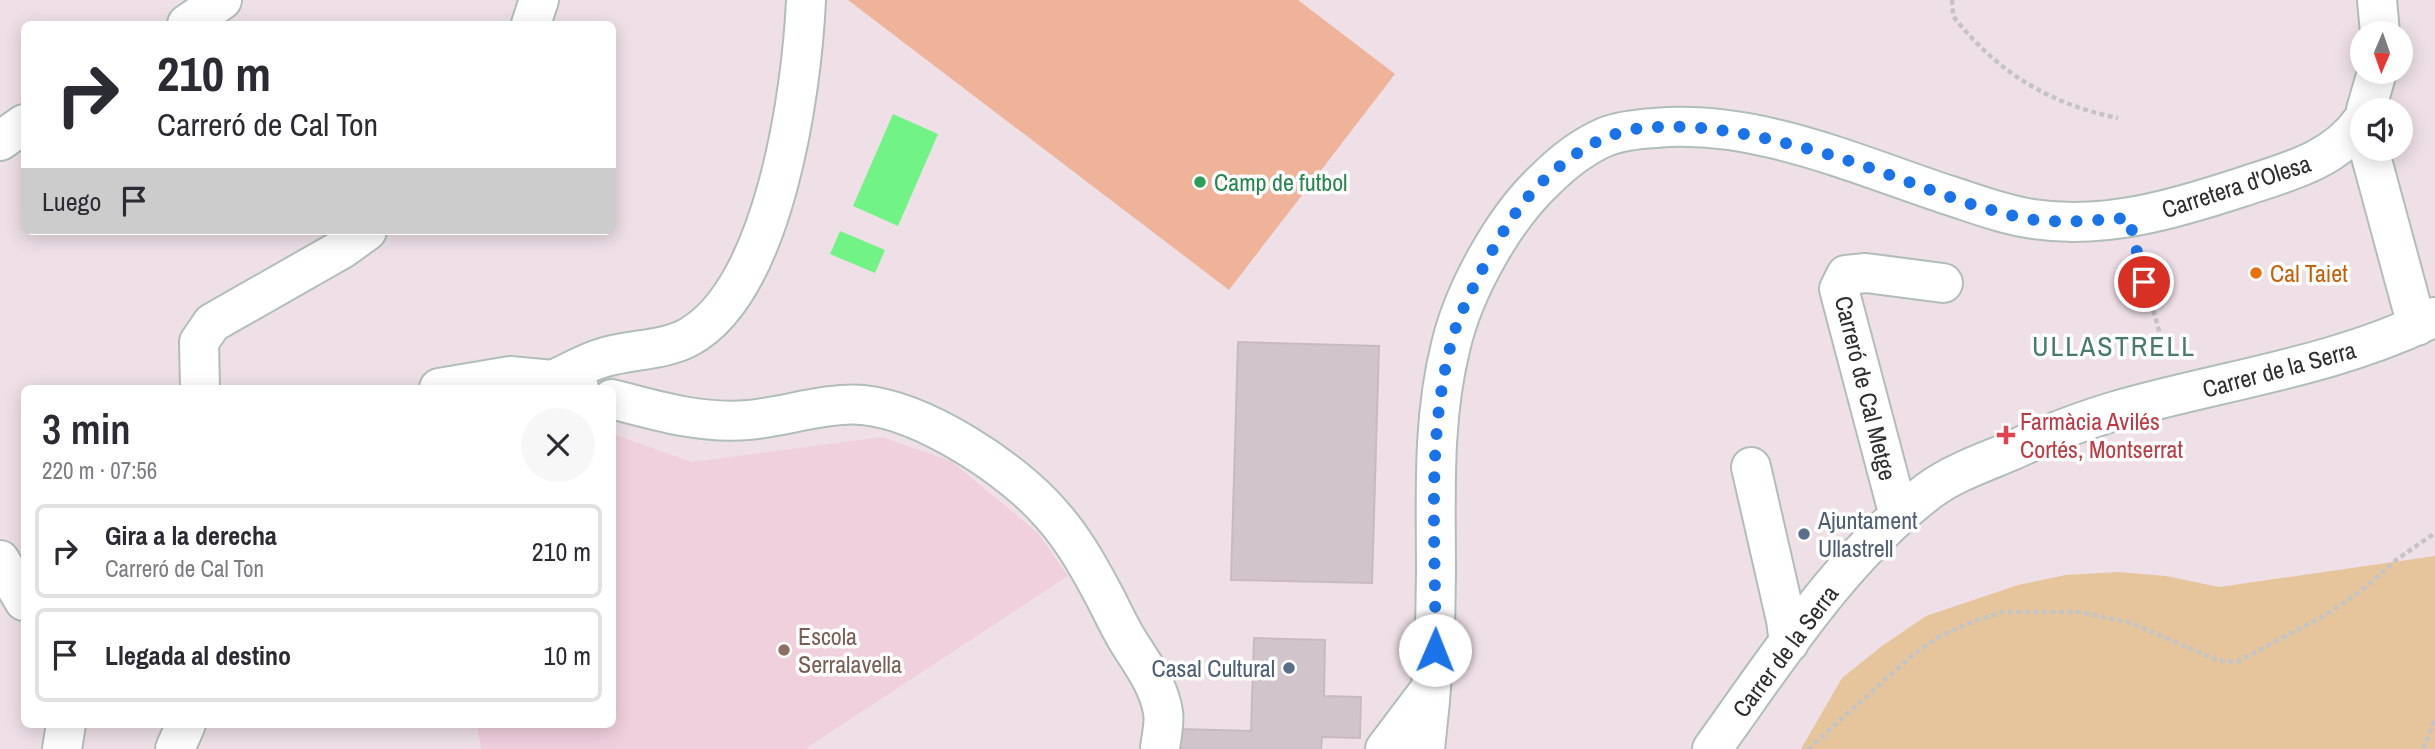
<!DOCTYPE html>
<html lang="es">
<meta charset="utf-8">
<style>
body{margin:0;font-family:"Archivo Narrow",sans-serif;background:#f7f7f7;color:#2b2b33;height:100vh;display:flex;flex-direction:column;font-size:26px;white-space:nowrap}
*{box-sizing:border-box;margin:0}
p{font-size:23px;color:#7c7c81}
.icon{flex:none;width:38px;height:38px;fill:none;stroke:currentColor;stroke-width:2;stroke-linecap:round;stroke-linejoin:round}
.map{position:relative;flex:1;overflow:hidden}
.sheet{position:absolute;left:21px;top:385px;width:595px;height:343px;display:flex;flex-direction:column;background:#fff;border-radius:10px;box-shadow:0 4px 18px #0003}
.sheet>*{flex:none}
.guide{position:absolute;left:21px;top:21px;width:595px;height:214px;border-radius:10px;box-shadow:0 4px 18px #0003;background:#fff;color:#2b2b33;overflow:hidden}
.needle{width:46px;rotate:182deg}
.tools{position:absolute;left:2350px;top:21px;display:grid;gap:14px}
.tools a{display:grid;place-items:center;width:63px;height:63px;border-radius:50%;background:#fff;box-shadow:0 4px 18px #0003;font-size:35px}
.pin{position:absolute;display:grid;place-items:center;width:60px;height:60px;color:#fff;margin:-30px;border:4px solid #fff;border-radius:50%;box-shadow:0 2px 7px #0007}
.me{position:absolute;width:77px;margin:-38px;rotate:1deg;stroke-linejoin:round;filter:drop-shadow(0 0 5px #0008)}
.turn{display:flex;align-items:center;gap:24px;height:147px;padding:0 21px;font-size:32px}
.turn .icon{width:91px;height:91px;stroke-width:2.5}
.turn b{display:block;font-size:49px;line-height:60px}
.then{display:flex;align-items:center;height:66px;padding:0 21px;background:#0003;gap:14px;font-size:26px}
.round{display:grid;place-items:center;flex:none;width:74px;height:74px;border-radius:37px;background:#f7f7f7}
.overview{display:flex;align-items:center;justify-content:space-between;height:119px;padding:0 21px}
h1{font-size:42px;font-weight:600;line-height:52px}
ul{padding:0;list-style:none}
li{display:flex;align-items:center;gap:21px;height:94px;margin:0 14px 10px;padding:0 7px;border:4px solid #e1e1e2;border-radius:10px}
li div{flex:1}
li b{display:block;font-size:26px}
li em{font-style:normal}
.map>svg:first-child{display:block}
.education{fill:#f1d0de}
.green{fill:#e7c59c}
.pitch{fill:#eeb398}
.water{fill:#72f386}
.building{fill:#d2c4cb;stroke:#cbb9c2;stroke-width:2}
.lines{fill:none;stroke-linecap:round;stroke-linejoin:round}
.minor-casing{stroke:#b0beba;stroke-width:42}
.path{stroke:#c4c4c4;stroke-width:4.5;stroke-dasharray:5 3.5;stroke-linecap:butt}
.minor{stroke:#fff;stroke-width:38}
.route{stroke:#1a73e8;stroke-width:12;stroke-dasharray:0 21.6}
.leisure-dot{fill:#2e9e5b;stroke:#fff;stroke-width:2.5}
.food-dot{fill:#e8710a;stroke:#fff;stroke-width:2.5}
.health-dot{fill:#e0444e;stroke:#fff;stroke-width:2.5}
.service-dot{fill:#5c6f8a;stroke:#fff;stroke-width:2.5}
.education-dot{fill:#8d6e63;stroke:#fff;stroke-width:2.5}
.labels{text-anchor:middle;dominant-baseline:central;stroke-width:7;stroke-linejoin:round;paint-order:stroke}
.leisure-label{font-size:24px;fill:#27864d;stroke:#fff;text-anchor:start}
.street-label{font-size:24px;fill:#2e2e2e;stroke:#fff}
.food-label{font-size:24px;fill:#c56008;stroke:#fff;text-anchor:start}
.health-label{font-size:24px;fill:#be3a42;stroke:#fff;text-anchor:start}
.service-label{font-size:24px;fill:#4e5e75;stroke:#fff;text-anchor:start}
.education-label{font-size:24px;fill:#785e54;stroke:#fff;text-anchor:start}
.quarter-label{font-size:28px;letter-spacing:2px;fill:#497b6d;stroke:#fff}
</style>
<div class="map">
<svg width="2435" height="749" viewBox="0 0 2435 749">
<rect width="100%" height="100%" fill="#efe0e8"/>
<!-- education -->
<path class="education" d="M613 434 692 462 882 437 951 461 1037 532 1068 576 805 749H481L477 725 612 724Z"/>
<!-- green -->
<path class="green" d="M2435 556V749H1801L1842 678 1882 646 1926 616 2018 585 2066 575 2118 572 2166 576 2219 587Z"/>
<!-- pitch -->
<path class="pitch" d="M848 0H1298L1395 74 1229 290Z"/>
<!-- water -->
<path class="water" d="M893 114 938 134 898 226 853 206Z
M840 231 885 250 875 273 830 254Z"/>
<!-- building -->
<path class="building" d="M1238 342 1379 346 1372 583 1231 580Z
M1254 638 1325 640 1324 696 1361 697 1360 738 1322 737 1321 749H1181V729L1251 731Z"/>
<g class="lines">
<defs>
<path id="minor" d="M2377 0 2380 33
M187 24 222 0
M531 24 539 0
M2366 110 2377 72
M0 141 24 124
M2369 149 2417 326
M553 380C569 373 585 363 602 358 629 349 664 351 689 337 775 289 802 90 806 0
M200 388 199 342 212 323 342 249 367 231
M439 388 510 376 553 380 579 388
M612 399C657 411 701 424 748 420 784 417 826 402 863 405 924 411 1013 469 1052 515 1075 541 1090 569 1106 599 1113 613 1120 628 1128 641 1142 663 1159 686 1163 712 1165 723 1161 738 1160 749
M1751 467 1786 620 1789 643
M1899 516 1839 289 1846 275 1866 273 1943 283
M0 560 24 601
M62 749 66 724
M175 749 186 724
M1385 749 1431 688
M1425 749C1432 690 1436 631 1436 572 1436 496 1432 420 1451 345 1464 290 1504 218 1545 180 1562 163 1582 147 1605 137 1620 131 1638 129 1655 128 1756 119 1854 164 1948 195 1976 204 2004 215 2033 219 2105 230 2175 209 2242 187 2287 172 2334 161 2362 121
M1712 749C1777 659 1840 558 1930 490 1953 473 1985 462 2011 451 2045 435 2079 422 2115 411 2222 380 2334 367 2435 317"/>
</defs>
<!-- minor casing -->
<use href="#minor" class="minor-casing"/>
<!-- path -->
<path class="path" d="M1952 0 1953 16C1997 72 2049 104 2118 118
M2137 253 2167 359
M1808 749 1915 653 1940 636 1974 621 2003 612H2080L2131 623 2219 661 2237 662 2327 614 2362 590 2396 560 2435 533
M2423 749 2435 720"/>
<!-- minor -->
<use href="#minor" class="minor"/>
</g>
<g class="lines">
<!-- route -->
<path class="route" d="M1435 650C1437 549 1425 443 1451 344 1458 315 1473 288 1486 262 1502 232 1519 204 1544 180 1570 156 1599 135 1635 129 1698 121 1756 135 1816 151 1888 170 1955 205 2029 219 2061 224 2096 220 2129 218L2144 282"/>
</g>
<!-- markers -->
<circle class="leisure-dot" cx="1200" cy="182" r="7"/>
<circle class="food-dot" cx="2256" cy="273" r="7"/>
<path class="health-dot" d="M2002.5 424.5h7v7h7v7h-7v7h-7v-7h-7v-7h7z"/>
<g class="service-dot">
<circle cx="1804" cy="534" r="7"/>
<circle cx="1289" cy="668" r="7"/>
</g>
<circle class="education-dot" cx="784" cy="650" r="7"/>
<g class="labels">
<!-- leisure labels -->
<g class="leisure-label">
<text x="1214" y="182">Camp de futbol</text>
</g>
<!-- street labels -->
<g class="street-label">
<text transform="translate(2236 186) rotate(-18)">Carretera d'Olesa</text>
<text transform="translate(2279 369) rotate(-15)">Carrer de la Serra</text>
<text transform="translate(1866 388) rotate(76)">Carreró de Cal Metge</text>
<text transform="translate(1785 651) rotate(-53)">Carrer de la Serra</text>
</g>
<!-- food labels -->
<g class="food-label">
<text x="2270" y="273">Cal Taiet</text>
</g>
<!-- health labels -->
<g class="health-label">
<text x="2020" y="421">Farmàcia Avilés<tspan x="2020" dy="28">Cortés, Montserrat</tspan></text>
</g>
<!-- service labels -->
<g class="service-label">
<text x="1818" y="520">Ajuntament<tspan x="1818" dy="28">Ullastrell</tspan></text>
<text x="1275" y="668" text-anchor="end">Casal Cultural</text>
</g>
<!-- education labels -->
<g class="education-label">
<text x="798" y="636">Escola<tspan x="798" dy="28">Serralavella</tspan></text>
</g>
<!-- quarter labels -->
<g class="quarter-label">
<text x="2114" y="346">ULLASTRELL</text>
</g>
</g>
</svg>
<div class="tools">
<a><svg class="needle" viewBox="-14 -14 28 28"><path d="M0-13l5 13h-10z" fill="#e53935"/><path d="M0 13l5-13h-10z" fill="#7c7c81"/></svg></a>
<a><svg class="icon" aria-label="sound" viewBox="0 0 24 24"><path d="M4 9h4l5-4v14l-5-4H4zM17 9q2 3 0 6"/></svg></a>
</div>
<div class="pin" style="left:2144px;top:282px;background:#d93025"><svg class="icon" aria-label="arrive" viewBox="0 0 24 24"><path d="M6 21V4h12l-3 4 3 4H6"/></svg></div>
<svg class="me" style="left:1435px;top:650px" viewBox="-20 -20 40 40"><circle r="19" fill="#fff"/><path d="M0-13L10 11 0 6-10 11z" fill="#1a73e8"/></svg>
<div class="guide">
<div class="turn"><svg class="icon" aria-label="right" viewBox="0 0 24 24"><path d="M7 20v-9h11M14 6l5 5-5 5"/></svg><div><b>210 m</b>Carreró de Cal Ton</div></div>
<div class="then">Luego<svg class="icon" aria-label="arrive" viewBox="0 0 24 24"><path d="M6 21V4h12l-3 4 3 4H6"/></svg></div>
</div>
<section class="sheet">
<div class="overview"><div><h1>3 min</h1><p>220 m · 07:56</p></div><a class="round"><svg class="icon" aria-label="close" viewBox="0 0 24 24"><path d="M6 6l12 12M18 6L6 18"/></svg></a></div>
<ul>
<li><svg class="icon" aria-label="right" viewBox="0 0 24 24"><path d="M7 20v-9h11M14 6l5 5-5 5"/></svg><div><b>Gira a la derecha</b><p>Carreró de Cal Ton</p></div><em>210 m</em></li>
<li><svg class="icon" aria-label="arrive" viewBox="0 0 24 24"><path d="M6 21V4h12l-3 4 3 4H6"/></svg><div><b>Llegada al destino</b></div><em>10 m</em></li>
</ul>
</section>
</div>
